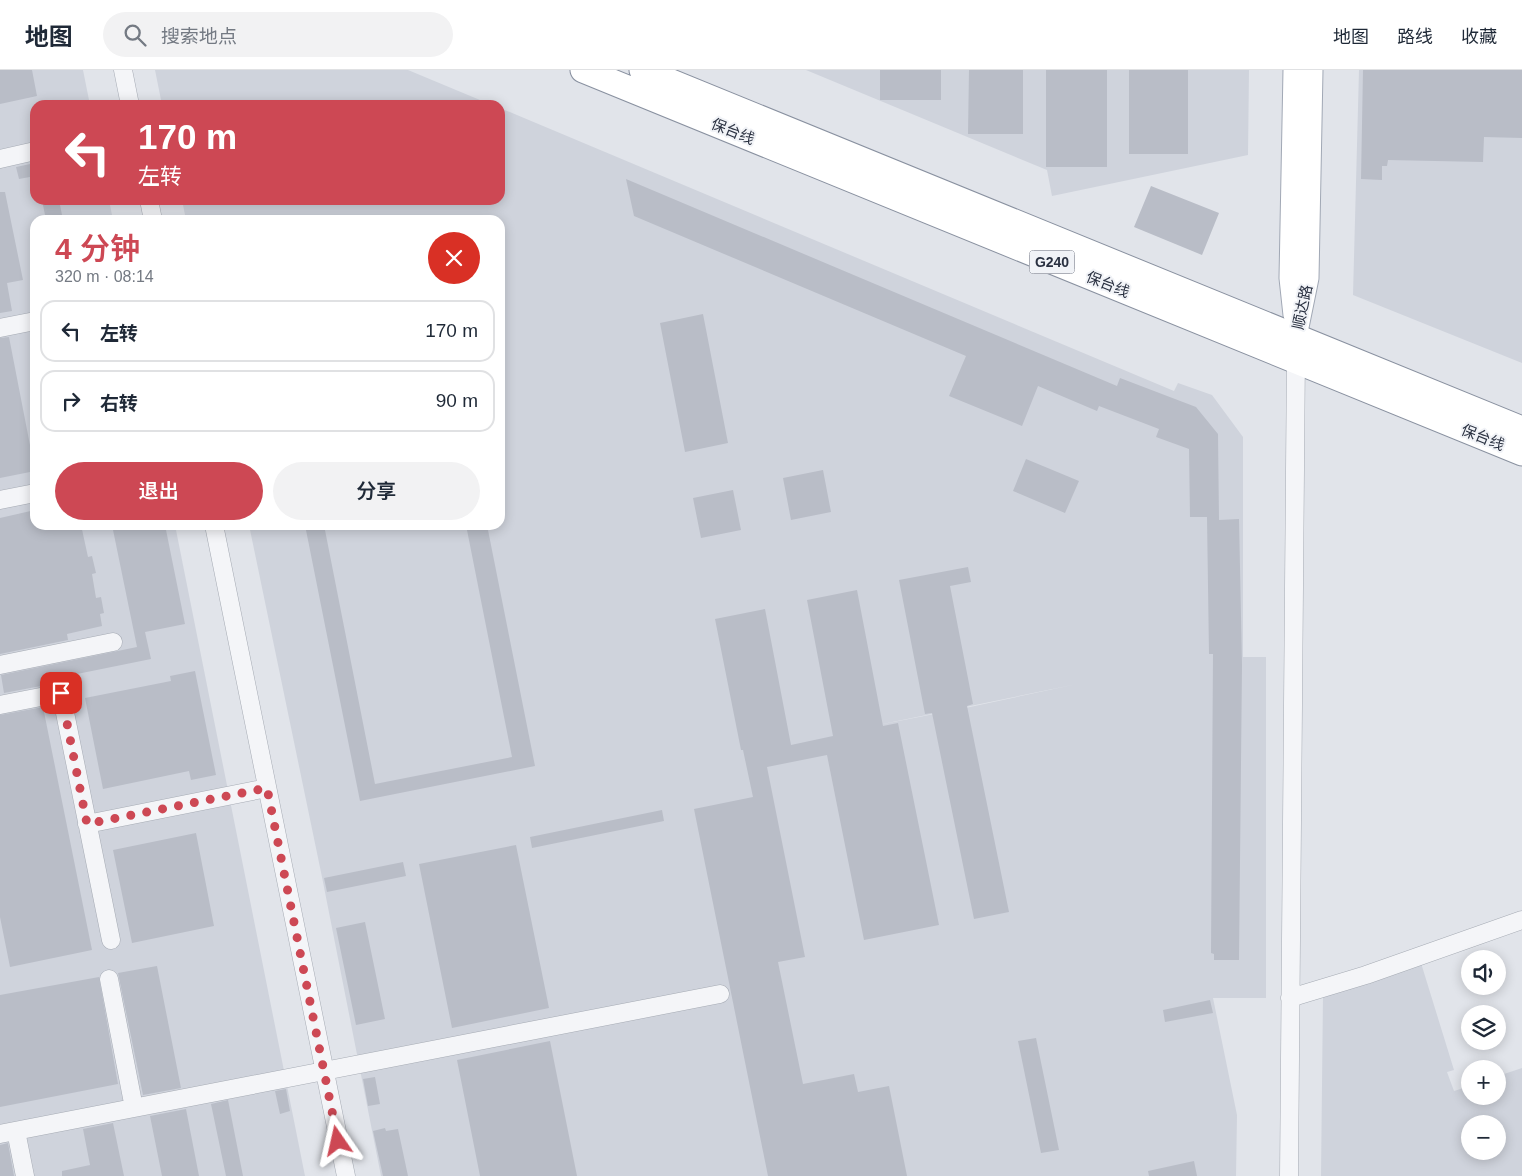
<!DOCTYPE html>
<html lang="zh">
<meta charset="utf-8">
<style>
body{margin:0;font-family:Arial,"Noto Sans SC",sans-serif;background:#f2f2f3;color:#1f2937;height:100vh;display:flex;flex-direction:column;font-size:19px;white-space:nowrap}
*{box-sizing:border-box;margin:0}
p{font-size:16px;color:#747a83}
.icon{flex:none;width:28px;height:28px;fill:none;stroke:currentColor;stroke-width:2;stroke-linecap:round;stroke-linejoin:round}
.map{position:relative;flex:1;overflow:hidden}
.drawer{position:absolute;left:30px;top:145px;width:475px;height:315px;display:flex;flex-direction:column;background:#fff;border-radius:15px;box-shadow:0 2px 12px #0003}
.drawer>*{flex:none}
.top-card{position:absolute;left:30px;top:30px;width:475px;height:105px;border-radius:15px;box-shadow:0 2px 12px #0003;background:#cd4854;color:#fff;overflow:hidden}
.buttons{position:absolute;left:1461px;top:880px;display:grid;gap:10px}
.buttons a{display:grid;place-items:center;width:45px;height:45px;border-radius:50%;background:#fff;box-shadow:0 2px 12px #0003;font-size:25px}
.pin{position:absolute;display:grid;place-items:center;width:42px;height:42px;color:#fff;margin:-21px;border-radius:10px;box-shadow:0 2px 8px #0006}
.me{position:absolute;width:55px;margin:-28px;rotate:349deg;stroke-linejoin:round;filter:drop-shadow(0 0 4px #0008)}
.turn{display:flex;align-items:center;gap:18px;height:105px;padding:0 25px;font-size:22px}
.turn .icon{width:65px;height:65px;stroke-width:2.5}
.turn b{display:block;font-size:35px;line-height:42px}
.round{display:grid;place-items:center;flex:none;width:52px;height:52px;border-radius:26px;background:#f2f2f3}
.headline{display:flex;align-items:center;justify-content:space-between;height:85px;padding:0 25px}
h1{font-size:30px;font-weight:600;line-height:38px;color:#cd4854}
.button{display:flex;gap:10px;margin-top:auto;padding:10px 25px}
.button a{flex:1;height:58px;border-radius:30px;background:#cd4854;color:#fff;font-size:20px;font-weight:600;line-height:58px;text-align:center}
.button a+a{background:#f2f2f3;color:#1f2937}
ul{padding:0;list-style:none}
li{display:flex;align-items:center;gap:15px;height:62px;margin:0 10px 8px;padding:0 15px;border:2px solid #e0e1e3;border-radius:15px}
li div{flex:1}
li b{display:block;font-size:19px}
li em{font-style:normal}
header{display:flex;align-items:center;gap:30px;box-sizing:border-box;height:70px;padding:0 25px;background:#fff;border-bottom:1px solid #e0e1e3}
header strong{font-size:24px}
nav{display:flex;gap:28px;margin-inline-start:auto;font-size:18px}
.search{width:350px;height:45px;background:#f2f2f3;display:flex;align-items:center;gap:12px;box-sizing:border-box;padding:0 18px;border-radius:28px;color:#747a83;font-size:19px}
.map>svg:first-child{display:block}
.built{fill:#cfd3dc;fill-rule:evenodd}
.building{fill:#b9bdc7}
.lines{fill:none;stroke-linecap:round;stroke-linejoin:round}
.minor-casing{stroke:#a6abb4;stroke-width:19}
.major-casing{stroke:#a1a8b5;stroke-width:23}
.highway-casing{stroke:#8991a0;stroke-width:27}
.minor{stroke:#f4f5f8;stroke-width:18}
.major{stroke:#fff;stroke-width:21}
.highway{stroke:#fff;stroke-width:25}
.route{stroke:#cd4854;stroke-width:9;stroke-dasharray:0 16.2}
.labels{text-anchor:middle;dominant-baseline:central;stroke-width:4;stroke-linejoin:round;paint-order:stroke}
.shield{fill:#f1f3f7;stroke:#666b78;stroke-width:1}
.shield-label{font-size:14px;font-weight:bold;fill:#2a3141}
.street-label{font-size:15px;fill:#2a3141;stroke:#f1f3f7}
</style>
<header>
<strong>地图</strong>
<div class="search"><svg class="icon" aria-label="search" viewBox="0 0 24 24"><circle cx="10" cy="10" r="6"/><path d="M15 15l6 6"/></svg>搜索地点</div>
<nav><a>地图</a><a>路线</a><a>收藏</a></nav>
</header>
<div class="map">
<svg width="1522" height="1106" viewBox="0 0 1522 1106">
<rect width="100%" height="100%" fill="#e1e4ea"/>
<!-- built -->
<path class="built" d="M0 0H83L90 35H35V130H109L113 150H35V455H175L305 1106H0Z
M155 0H408L492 35H162Z
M806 0H1249L1248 85 1052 126 1047 100Z
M1359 0H1522V293L1353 225Z
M500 38 1174 321 1178 313 1212 325 1243 367V587H1266V928H1213L1237 1045 1236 1106H381L322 807 249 455H500V150H186L182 130H500ZM1077 614 970 637 868 657Z
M1421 893 1454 1000 1447 1002 1454 1021 1470 1016V1026H1498V1006L1522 998V1106H1321L1323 925ZM1470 1054H1498V1081H1470Z"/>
<!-- building -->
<path class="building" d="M0 0H32L37 26 0 34Z
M880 0H941V30H880Z
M969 0H1023V64H968Z
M1046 0H1107V97H1046Z
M1129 0H1188V84H1129Z
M1363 0H1522V68L1484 67 1483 92 1388 90 1387 96H1382V110L1361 109Z
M35 93V106L19 109 16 97Z
M626 109 1117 316 1120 308 1196 337 1218 364 1219 450 1239 449 1242 595 1239 890H1214V884L1211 883 1213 584H1209L1207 447H1190L1189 379 1156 367 1159 359 1099 336 1097 341 1038 316 1022 356 949 326 966 286 634 146Z
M1151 116 1219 143 1202 185 1134 157Z
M0 122H5L23 210 7 213 12 241 0 243Z
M42 130H59L63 150H46Z
M703 244 728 373 685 382 660 253Z
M9 267 35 401 0 408V268Z
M1026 389 1079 411 1065 443 1013 421Z
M823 400 831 442 791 450 783 408Z
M733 420 741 460 701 468 693 428Z
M35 440V455H81L88 487 92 486 96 503 92 504 96 528 101 527 104 543 100 544 102 556 67 564 68 570 0 584V448Z
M112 455H165L185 554 145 562 151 589 77 604 78 609 4 623 1 605 137 577Z
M305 455H324L375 714 512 687 466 455H487L535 696 360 731Z
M968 497 971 512 950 516 973 634 967 636 1009 842 974 849 932 643 925 644 899 510Z
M857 520 883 656 898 653 939 855 864 870 827 685 767 697 805 887 778 892 803 1014 854 1004 858 1022 889 1016 907 1106H768L694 739 753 727 743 680H741L715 549 765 539 791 675 833 666 807 530Z
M195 601 216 705 191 710 189 701 103 719 85 628 171 611 170 606Z
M43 637 92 880 10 897 0 847V645Z
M662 740 664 751 532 778 530 767Z
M196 763 214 856 132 873 113 780Z
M516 775 549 938 452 958 419 794Z
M403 792 406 806 327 822 324 808Z
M365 852 385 949 356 955 336 858Z
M157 896 181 1018 143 1025 118 903Z
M99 907 118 1014 0 1037V925Z
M1210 930 1213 943 1165 952 1163 940Z
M1036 968 1059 1080 1041 1083 1018 971Z
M550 971 577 1106H480L457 990Z
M375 1007 380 1034 368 1036 363 1009Z
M286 1019 290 1041 280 1044 275 1021Z
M228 1030 243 1106H226L211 1034Z
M186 1039 199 1106H162L150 1046Z
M113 1053 124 1106H62V1101L90 1095 83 1059Z
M385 1058 386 1061 398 1059 408 1106H383L373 1061Z
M8 1073 14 1106H0V1075Z
M1194 1091 1197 1106H1149L1148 1101Z"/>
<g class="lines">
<defs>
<path id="minor" d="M123 0 130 35
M0 89 35 81
M149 130 153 150
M0 258 35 251
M0 430 35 423
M214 455 346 1106
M0 595 113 572
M0 635 61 623 111 870
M87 754 267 718
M109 909 134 1038
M1290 928 1366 905 1522 850
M16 1061 25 1106
M0 1064 720 924
M1289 1106 1296 282"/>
<path id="major" d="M1294 0 1290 208 1294 245
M1296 267 1308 208 1312 0"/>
<path id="highway" d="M583 0 1522 383
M642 0 1522 359"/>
</defs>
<!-- minor casing -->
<use href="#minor" class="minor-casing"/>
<!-- major casing -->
<use href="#major" class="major-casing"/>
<!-- highway casing -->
<use href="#highway" class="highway-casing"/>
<!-- minor -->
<use href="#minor" class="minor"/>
<!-- major -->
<use href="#major" class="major"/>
<!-- highway -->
<use href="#highway" class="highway"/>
</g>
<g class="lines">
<!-- route -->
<path class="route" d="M61 623 87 754 267 718 338 1071"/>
</g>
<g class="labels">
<!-- shield labels -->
<rect class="shield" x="1029.5" y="180.5" width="45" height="23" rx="4"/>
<g class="shield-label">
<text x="1052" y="192">G240</text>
</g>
<!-- street labels -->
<g class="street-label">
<text transform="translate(733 61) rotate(22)">保台线</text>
<text transform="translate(1108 214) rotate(22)">保台线</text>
<text transform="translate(1302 237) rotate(-78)">顺达路</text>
<text transform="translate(1483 367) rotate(22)">保台线</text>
</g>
</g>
</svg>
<div class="buttons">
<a><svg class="icon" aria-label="sound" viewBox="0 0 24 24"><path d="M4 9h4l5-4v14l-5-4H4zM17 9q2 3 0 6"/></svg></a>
<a><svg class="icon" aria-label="layers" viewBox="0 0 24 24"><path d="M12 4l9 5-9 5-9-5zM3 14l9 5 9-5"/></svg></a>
<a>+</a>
<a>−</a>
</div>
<div class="pin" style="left:61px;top:623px;background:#d93025"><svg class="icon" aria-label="arrive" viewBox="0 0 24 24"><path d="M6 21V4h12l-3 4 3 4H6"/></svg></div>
<svg class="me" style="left:338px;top:1071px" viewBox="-20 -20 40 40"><path d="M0-17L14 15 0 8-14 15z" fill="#cd4854" stroke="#fff" stroke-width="4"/></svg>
<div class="top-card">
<div class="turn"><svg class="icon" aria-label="left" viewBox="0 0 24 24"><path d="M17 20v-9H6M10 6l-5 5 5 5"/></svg><div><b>170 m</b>左转</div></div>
</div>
<section class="drawer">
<div class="headline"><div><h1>4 分钟</h1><p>320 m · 08:14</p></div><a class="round" style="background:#d93025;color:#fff"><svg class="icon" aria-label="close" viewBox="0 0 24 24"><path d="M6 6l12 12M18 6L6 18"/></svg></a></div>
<ul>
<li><svg class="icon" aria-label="left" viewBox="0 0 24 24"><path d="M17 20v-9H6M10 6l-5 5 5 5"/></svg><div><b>左转</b></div><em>170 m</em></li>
<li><svg class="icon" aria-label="right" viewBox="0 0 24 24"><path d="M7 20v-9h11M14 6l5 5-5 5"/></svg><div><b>右转</b></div><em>90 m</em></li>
</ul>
<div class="button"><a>退出</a><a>分享</a></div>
</section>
</div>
